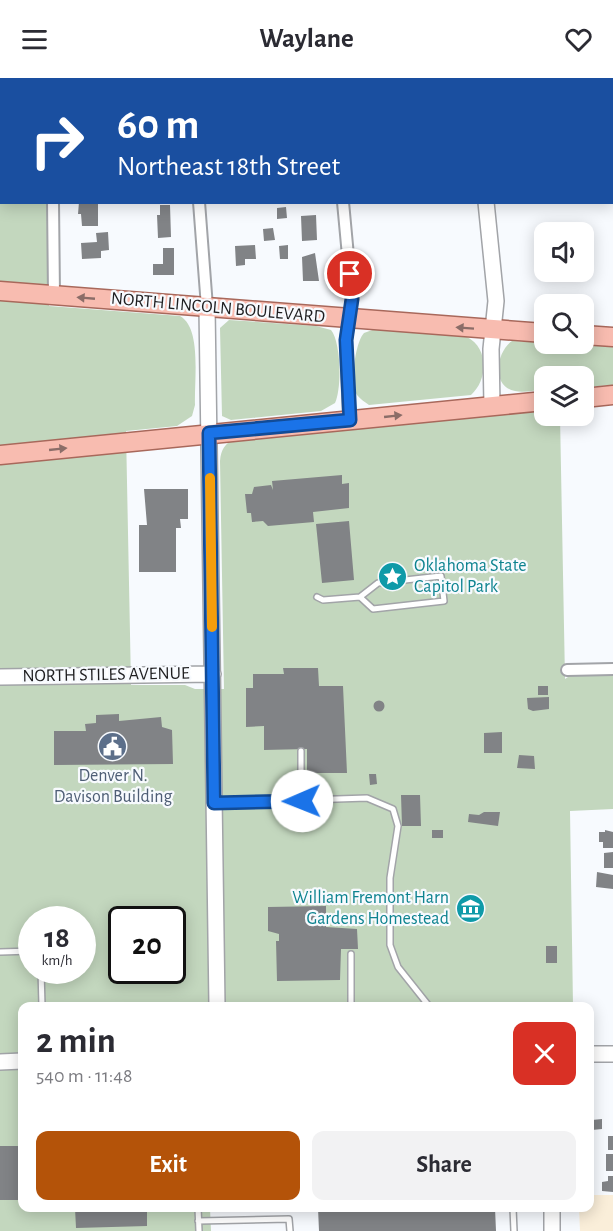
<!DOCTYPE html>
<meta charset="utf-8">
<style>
body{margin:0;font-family:"Alegreya Sans",sans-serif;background:#f2f2f3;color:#2b2b33;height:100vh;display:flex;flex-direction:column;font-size:22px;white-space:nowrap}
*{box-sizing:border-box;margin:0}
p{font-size:20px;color:#7c7c81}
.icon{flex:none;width:33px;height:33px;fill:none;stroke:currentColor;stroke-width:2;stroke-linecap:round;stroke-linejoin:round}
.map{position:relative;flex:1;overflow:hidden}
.details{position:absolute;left:18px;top:924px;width:576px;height:210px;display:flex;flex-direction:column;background:#fff;border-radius:12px;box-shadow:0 3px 15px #0003}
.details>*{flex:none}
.banner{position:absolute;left:0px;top:0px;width:614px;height:126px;box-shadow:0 3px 15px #0003;background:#1a4fa0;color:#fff;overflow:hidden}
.buttons{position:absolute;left:534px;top:144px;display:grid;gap:12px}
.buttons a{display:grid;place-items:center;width:60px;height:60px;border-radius:12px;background:#fff;box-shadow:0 3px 15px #0003;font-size:30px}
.speed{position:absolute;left:18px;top:828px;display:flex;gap:12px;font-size:30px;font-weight:700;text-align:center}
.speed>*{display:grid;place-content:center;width:78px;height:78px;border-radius:50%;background:#fff;box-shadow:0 3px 15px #0003;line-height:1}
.speed small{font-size:15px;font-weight:400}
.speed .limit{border:3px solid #111;border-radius:9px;background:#fff;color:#111}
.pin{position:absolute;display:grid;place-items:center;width:51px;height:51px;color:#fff;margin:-26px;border:3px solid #fff;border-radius:50%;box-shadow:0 2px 6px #0007}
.me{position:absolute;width:66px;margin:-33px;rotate:269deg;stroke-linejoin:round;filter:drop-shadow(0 0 4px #0008)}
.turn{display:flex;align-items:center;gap:21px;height:126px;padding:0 18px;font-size:27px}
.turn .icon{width:78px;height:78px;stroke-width:2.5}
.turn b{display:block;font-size:42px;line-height:51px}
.round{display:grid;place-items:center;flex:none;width:63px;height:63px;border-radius:12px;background:#f2f2f3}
.overview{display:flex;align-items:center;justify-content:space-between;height:102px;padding:0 18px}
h1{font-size:36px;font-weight:600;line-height:45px}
.cta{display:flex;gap:12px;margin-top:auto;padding:12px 18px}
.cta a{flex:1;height:69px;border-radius:12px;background:#b45309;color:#fff;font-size:24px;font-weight:600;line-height:69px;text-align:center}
.cta a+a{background:#f2f2f3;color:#2b2b33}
header{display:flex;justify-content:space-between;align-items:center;height:78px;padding:0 18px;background:#fff;font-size:27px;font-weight:600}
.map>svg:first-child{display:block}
.commercial{fill:#faeed9}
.green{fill:#c3d7be;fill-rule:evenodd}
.building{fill:#818386}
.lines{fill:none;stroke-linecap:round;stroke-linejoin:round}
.lane-casing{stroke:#a2a4a8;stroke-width:8}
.street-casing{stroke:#a2a4a8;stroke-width:14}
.secondary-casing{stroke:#a2a4a8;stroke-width:18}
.primary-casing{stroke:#a8685b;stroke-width:21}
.lane{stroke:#fff;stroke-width:5}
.street{stroke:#fff;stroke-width:10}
.secondary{stroke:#fff;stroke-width:15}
.primary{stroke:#f8bcb0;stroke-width:18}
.oneway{fill:#8b6d68}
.route-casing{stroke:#114b97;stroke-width:15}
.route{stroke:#1a73e8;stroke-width:10}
.slow{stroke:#f59e0b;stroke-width:10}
.labels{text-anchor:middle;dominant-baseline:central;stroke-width:4.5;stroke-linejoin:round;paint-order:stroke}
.street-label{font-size:18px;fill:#1e1e20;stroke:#f7fafe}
.culture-label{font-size:18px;fill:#0d838f;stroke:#f7fafe;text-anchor:start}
.service-label{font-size:18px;fill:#4e5e75;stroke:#f7fafe}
</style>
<header><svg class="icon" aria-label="menu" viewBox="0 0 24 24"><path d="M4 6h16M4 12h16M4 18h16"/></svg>Waylane<svg class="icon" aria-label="heart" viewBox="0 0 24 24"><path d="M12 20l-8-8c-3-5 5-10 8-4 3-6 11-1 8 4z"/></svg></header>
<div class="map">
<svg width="613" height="1153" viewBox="0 0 613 1153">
<rect width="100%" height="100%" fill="#f7fafe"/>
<!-- commercial -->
<path class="commercial" d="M590 1117H613V1153H580L579 1130H590Z"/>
<!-- green -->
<path class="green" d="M0 10 2 124 48 125 49 228 180 238C202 250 194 303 195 327L192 338 177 348 126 353 131 607H185L195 611H224L220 383C221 371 225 366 235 360L544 328V338H560L565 601 571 597 613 595V731L570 733 573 928H22V1130H210L211 1153H0ZM32 842H82V892H32ZM122 842H172V892H122Z
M229 242 316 248 331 252C341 264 342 310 335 325L321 333 231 342 222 338 220 250Z
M375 251 467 259C489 270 488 302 471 317L369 327C365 324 360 321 357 317 350 305 355 265 364 255Z
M512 263 613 267V307L584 309V298H544V312C535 312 524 315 515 313 490 308 497 273 512 263Z"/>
<!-- building -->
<path class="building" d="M79 124H98V148H82L81 136H78Z
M160 127H170L171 159 158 160 157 137H160Z
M286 129 287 140 277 141V130Z
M316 137 317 162 302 163 301 138Z
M273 150 275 162 264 163 263 151Z
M108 154 109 172 101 173V180L82 181 81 165 97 164 96 155Z
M255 167 256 181H245V187L236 188 235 168Z
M288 167V181H280L279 168Z
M163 170H174V197H153V186H163Z
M315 175 319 203H303L302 179Z
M342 397V406L349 405V430L313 434 314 444 268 448 263 443 252 444 251 435H247L245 416H252L254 409 271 407 273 412 272 403Z
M144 411H188V441H180L181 450H176V494H139V447H147Z
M349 443 354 502 322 505 316 446Z
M283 590H318L319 608H343L347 695H307V671L264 672V648L246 649V610H253V596H284Z
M538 608H548V617H538Z
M549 619V631L533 633 528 631 527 620Z
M373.5 628a5.5 5.5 0 1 1 11 0a5.5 5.5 0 1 1-11 0Z
M119 636V643L161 639 162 649 172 652 173 686 54 687V653H86L85 646 96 645V637Z
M502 654V675H484V655Z
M519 677 534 678 535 691 517 690Z
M369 696H376L377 706 370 707Z
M401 717H420L421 748H402Z
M484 734H500L498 748 468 744 469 736 479 737Z
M432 752H443V760H432Z
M605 752 613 754V770H603V764H599V754H605Z
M613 774V790H604V775Z
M597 794 613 797V811L596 809Z
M326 828V849L357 851 358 871H341L340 902 277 903 276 863H279V856L268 853V829Z
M546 868H557V885H546Z
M602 1041V1051L592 1052V1042Z
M608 1058H613V1072H608Z
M0 1068H22V1122H0Z
M606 1076H613V1093H606Z
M608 1098H613V1114L602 1113V1104L608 1103Z
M75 1130H147V1148L76 1150Z
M318 1130H495L496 1153H319Z"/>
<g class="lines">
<defs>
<path id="lane" d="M0 85H2
M317 519 323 522 360 519 378 505 441 498 444 523 373 531 360 519
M301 673V723
M216 725 367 720 393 731 398 748 390 800V867L398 889 429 928
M0 874 32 873
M351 876V928
M41 892 42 928
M198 1130 199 1153
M513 1130 514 1153
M198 1143 289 1141 290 1153"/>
<path id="street" d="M52 0V2
M194 0V2
M337 0V2
M53 124 54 217
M199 124 207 229
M343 124 352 221 346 262 349 342
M567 592 613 591"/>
<path id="secondary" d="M481 2V0
M498 2 613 0
M0 5H2
M486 124 496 223 491 271 492 328
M207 229 217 928
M0 599 213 596
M590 976H613
M0 984 22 983
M552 1130V1153"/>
<path id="primary" d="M0 213 544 255
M584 257 613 259
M584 320 613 317
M0 377 544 323"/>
</defs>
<!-- lane casing -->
<use href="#lane" class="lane-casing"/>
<!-- street casing -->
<use href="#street" class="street-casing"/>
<!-- secondary casing -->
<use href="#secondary" class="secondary-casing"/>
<!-- primary casing -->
<use href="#primary" class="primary-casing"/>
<!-- lane -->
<use href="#lane" class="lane"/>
<!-- street -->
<use href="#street" class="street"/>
<!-- secondary -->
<use href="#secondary" class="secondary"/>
<!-- primary -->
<use href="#primary" class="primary"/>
</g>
<!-- one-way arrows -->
<defs><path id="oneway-solid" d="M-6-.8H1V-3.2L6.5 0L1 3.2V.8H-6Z" transform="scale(1.5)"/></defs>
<g class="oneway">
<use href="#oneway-solid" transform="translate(86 220) rotate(-175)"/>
<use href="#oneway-solid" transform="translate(465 250) rotate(-176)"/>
<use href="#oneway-solid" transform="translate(393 338) rotate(-6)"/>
<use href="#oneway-solid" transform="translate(58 371) rotate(-6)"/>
</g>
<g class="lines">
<defs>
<path id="route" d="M302 723 214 725 209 355 350 342 346 262 352 221 350 196"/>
</defs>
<!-- route casing -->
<use href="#route" class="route-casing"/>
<!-- route -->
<use href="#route" class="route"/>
<!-- slow -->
<path class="slow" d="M210 400 212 549"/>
</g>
<!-- icons -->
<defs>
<symbol id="sight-disc" viewBox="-11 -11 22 22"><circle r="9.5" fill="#0f9aa8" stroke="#f7fafe"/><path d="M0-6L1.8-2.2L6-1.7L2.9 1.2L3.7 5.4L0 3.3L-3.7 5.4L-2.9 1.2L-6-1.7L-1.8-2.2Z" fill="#fff"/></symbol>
<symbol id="civic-disc" viewBox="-11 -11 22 22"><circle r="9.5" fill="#5c6f8a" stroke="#f7fafe"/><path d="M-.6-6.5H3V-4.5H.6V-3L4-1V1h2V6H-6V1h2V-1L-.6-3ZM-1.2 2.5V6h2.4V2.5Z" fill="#fff"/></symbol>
<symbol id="museum-disc" viewBox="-11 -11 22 22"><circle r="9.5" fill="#0f9aa8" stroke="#f7fafe"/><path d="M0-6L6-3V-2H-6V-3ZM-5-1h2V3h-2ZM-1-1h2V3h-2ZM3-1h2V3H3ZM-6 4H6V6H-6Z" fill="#fff"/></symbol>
</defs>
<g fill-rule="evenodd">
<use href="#sight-disc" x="376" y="482" width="33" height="33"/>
<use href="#civic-disc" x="96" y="652" width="33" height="33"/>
<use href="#museum-disc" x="454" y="814" width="33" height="33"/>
</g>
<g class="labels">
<!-- street labels -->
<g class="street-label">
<text transform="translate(218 230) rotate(5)">NORTH LINCOLN BOULEVARD</text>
<text transform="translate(106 597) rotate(-1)">NORTH STILES AVENUE</text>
</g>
<!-- culture labels -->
<g class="culture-label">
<text x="414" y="488">Oklahoma State<tspan x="414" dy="21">Capitol Park</tspan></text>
<text x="449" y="820" text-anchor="end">William Fremont Harn<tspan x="449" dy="21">Gardens Homestead</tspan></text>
</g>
<!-- service labels -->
<g class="service-label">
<text x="113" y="698">Denver N.<tspan x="113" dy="21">Davison Building</tspan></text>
</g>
</g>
</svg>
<div class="buttons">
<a><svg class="icon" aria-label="sound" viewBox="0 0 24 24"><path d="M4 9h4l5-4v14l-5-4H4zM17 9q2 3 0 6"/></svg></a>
<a><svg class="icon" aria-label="search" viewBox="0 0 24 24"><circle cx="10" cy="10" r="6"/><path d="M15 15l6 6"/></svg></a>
<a><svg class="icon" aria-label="layers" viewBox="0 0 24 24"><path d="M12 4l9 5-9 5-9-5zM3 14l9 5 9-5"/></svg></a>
</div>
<div class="speed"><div>18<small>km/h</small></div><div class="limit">20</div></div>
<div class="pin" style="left:350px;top:196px;background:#d93025"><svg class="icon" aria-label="arrive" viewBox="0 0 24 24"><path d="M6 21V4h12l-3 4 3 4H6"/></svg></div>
<svg class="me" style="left:302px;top:723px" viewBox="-20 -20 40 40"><circle r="19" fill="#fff"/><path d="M0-13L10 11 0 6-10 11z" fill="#1a73e8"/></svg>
<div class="banner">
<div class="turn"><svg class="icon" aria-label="right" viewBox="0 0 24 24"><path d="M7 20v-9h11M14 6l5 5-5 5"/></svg><div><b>60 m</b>Northeast 18th Street</div></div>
</div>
<section class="details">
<div class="overview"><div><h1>2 min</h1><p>540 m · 11:48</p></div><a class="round" style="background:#d93025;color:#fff"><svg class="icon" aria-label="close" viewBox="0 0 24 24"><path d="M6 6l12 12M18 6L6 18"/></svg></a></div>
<div class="cta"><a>Exit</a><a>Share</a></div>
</section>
</div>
